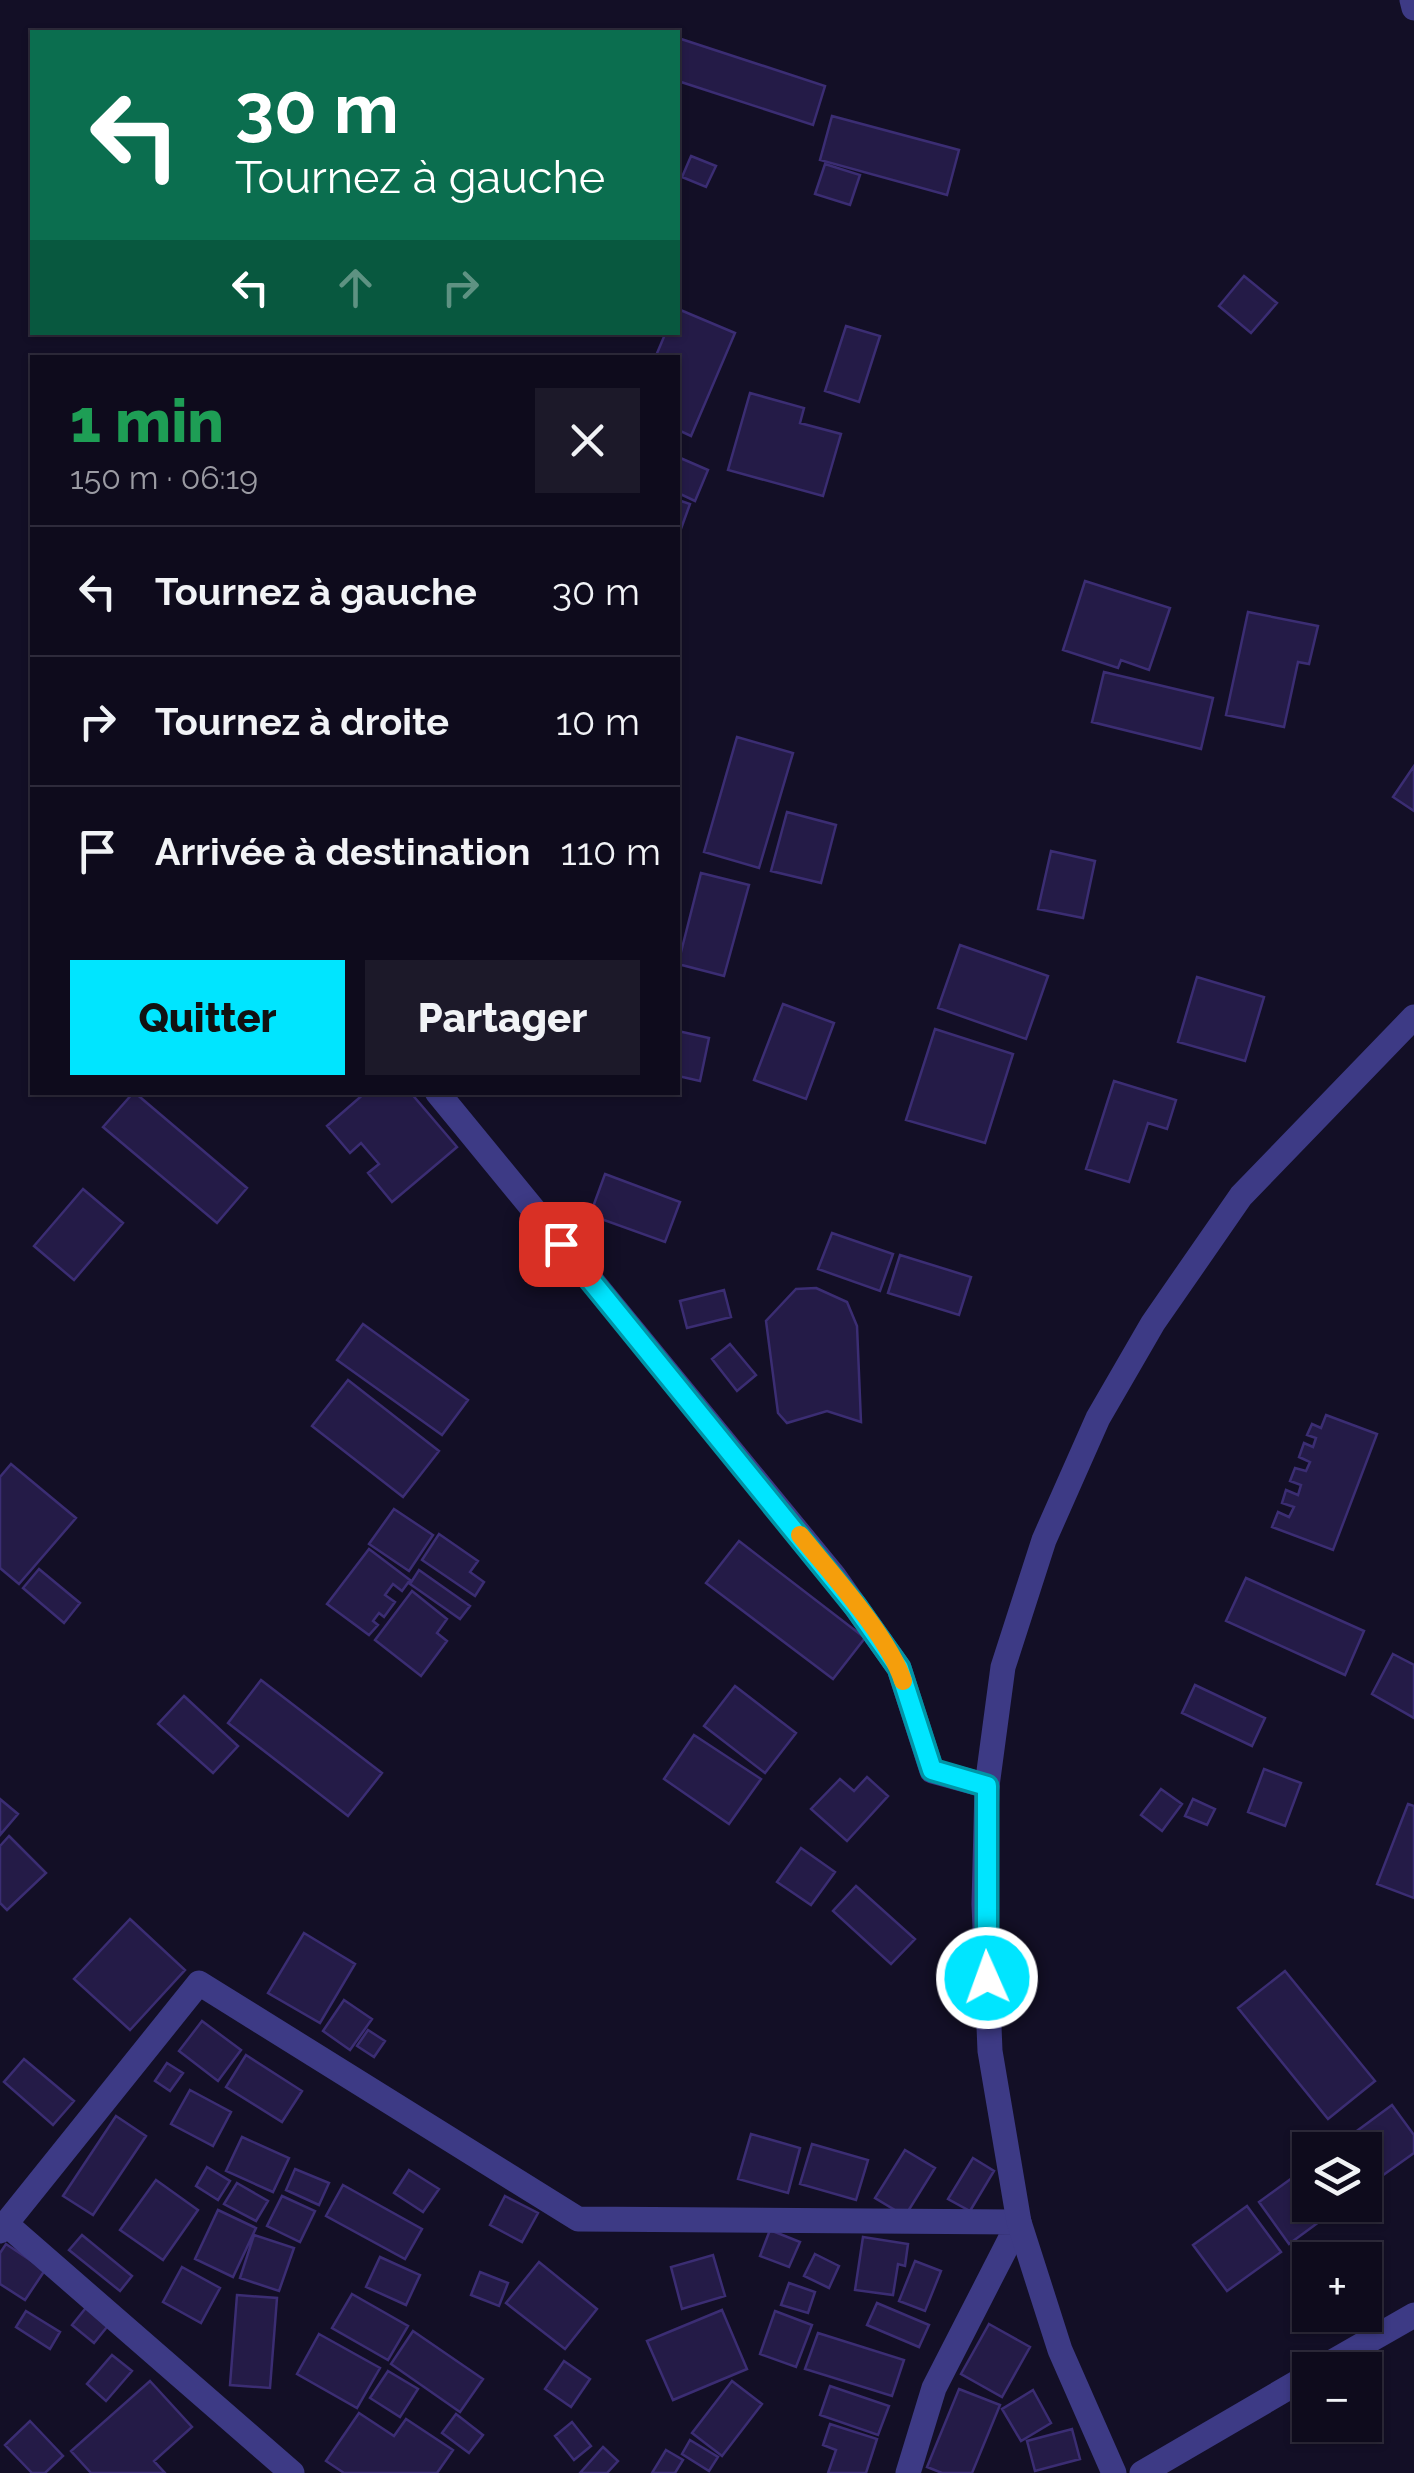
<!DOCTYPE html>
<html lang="fr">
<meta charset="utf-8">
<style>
body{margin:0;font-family:Raleway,sans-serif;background:#1c1929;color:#f1f3f6;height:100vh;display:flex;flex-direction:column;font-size:38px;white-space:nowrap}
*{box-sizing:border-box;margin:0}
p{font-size:32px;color:#9b9ba3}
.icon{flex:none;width:55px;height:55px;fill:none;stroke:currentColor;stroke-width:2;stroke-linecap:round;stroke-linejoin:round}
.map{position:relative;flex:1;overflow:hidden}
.details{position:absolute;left:30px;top:355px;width:650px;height:740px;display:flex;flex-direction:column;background:#0e0b1c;border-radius:0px;box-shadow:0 2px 8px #0004,0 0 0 2px #2e2b3b}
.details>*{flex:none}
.banner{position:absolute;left:30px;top:30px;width:650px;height:305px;border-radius:0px;box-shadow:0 2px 8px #0004,0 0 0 2px #2e2b3b;background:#0b6e4f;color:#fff;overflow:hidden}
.buttons{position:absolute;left:1292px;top:2132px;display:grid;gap:20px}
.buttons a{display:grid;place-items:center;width:90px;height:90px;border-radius:0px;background:#0e0b1c;box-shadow:0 2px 8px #0004,0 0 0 2px #2e2b3b;font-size:50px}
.pin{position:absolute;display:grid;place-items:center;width:85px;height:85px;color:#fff;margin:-42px;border-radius:20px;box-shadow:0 5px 15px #0006}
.me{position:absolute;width:110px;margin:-55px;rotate:358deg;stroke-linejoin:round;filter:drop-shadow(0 0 8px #0008)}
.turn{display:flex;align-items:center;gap:35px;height:210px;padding:0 40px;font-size:45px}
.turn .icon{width:130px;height:130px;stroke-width:2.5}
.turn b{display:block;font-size:70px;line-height:85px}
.lanes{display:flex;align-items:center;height:95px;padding:0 40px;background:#0003;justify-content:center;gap:50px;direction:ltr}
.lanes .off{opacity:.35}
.round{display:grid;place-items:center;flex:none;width:105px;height:105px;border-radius:0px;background:#1c1929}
.overview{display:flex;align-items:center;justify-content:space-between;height:170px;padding:0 40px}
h1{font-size:60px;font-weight:800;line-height:75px;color:#1e9e55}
.primary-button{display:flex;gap:20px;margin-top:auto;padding:20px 40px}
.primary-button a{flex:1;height:115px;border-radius:0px;background:#00e5ff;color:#111;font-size:40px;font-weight:800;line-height:115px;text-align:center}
.primary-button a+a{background:#1c1929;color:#f1f3f6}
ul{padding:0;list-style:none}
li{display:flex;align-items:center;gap:30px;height:130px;padding:0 40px;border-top:2px solid #2e2b3b}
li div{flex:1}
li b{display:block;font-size:38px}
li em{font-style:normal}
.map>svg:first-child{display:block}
.building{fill:#241b47;stroke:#3b2d73;stroke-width:2.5}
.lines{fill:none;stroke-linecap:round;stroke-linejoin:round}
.minor{stroke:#3d3a85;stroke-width:25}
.tertiary{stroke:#3d3a85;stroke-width:25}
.route-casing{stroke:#0095a6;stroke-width:25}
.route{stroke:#00e5ff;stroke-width:18}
.slow{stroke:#f59e0b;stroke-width:18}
</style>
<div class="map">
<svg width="1414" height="2473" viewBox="0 0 1414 2473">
<rect width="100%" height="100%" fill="#130f26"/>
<!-- building -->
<path class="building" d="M678 38 825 86 813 125 678 81Z
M832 116 959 150 947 195 820 160Z
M691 156 716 166 706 187 682 177Z
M825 164 860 175 850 205 815 194Z
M1244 276 1277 303 1251 333 1219 306Z
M678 309 735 333 691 436 678 430V358H655L666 332H678Z
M846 326 880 336 859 402 825 391Z
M750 393 804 408 800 423 841 434 823 496 728 470Z
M678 457 708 470 695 501 678 493Z
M678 500 690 504 678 537Z
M1085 581 1170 608 1149 670 1121 660 1118 668 1063 650Z
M1248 612 1318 626 1309 664 1298 662 1284 727 1226 715Z
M1104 672 1213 698 1201 749 1092 722Z
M737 737 793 753 759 868 704 852Z
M1414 766V811L1393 797Z
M787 812 836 825 821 883 771 871Z
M1051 851 1095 861 1083 918 1038 909Z
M701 873 749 885 724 976 678 964Z
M960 945 1048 976 1026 1039 938 1008Z
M1197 977 1264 997 1245 1061 1178 1042Z
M783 1004 834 1023 806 1099 754 1080Z
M935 1029 1013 1054 985 1143 906 1120Z
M678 1031 709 1038 700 1081 678 1076Z
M1114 1081 1176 1100 1167 1129 1148 1123 1129 1182 1086 1169Z
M134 1092 247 1188 217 1223 103 1127Z
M366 1092H410L457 1147 392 1202 368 1173 379 1164 361 1143 350 1153 327 1126Z
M605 1174 680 1202 665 1242 590 1215Z
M83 1189 123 1223 74 1280 34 1246Z
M832 1233 893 1254 880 1291 818 1269Z
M900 1255 971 1277 959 1315 888 1293Z
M816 1288 847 1302 857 1326 861 1422 827 1411 787 1423 778 1413 766 1321 796 1289Z
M724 1290 731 1317 687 1328 680 1301Z
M363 1324 468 1400 442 1435 337 1360Z
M730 1344 756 1375 737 1391 712 1359Z
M348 1380 439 1451 403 1497 312 1426Z
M1326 1415 1377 1434 1333 1550 1272 1527 1278 1512 1289 1517 1294 1507 1282 1503 1286 1490 1298 1495 1301 1485 1290 1481 1295 1468 1306 1471 1310 1462 1299 1457 1304 1443 1313 1447 1316 1438 1307 1435 1312 1424 1321 1428Z
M11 1464 76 1518 19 1584 0 1568V1477Z
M394 1509 433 1535 409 1571 369 1544Z
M439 1534 478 1561 470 1572 484 1582 475 1596 422 1560Z
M739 1541 865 1638 833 1679 706 1583Z
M369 1549 410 1580 402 1591 393 1584 385 1595 395 1602 384 1617 379 1613 373 1621 378 1625 369 1635 327 1604Z
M39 1569 80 1603 64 1623 23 1588Z
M419 1570 470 1606 460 1619 410 1584Z
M1246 1578 1364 1631 1345 1675 1226 1621Z
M412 1591 447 1619 437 1633 447 1641 421 1676 375 1640Z
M1393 1654 1414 1665V1718L1372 1694Z
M261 1680 382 1773 348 1816 228 1723Z
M1195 1685 1265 1718 1252 1746 1182 1713Z
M735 1686 796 1733 765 1773 704 1726Z
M184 1696 238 1746 213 1773 158 1724Z
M694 1735 761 1779 729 1824 664 1779Z
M1264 1769 1301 1783 1285 1826 1248 1812Z
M867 1777 888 1796 847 1841 811 1809 840 1779 854 1791Z
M1161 1789 1182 1804 1162 1831 1141 1815Z
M0 1799 18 1814 0 1835Z
M1193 1799 1215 1809 1207 1825 1185 1816Z
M1408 1804 1414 1806V1898L1377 1884Z
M9 1836 46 1873 7 1910 0 1903V1846Z
M801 1848 835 1872 811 1905 777 1882Z
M856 1886 915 1939 891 1964 833 1911Z
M130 1919 185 1970 130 2030 74 1979Z
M304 1933 355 1964 320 2023 268 1993Z
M1285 1971 1375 2081 1328 2119 1238 2008Z
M344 2000 372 2019 350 2050 323 2031Z
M202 2021 241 2050 218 2081 179 2051Z
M368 2030 385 2041 374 2057 357 2046Z
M246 2055 302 2091 282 2122 226 2087Z
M24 2059 74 2101 53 2125 4 2082Z
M167 2063 183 2073 170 2091 155 2081Z
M190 2090 231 2112 213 2146 171 2124Z
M1392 2105 1414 2135V2153L1365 2188V2150H1331Z
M116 2116 146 2136 93 2215 63 2196Z
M751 2134 800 2148 788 2193 738 2179Z
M242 2137 289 2158 273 2192 226 2171Z
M812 2144 868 2160 856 2200 800 2184Z
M905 2150 935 2168 905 2216 875 2198Z
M973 2158 994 2171 970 2211 948 2199Z
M1310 2165V2205H1342L1289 2244 1259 2202Z
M207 2167 230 2181 218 2200 196 2186Z
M295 2169 329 2183 319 2205 286 2190Z
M409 2170 439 2189 423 2212 394 2193Z
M156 2180 198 2210 163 2260 120 2230Z
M237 2183 268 2201 256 2221 224 2204Z
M343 2185 422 2229 405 2259 326 2216Z
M282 2196 315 2211 300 2242 267 2226Z
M505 2196 538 2213 522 2242 490 2225Z
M1247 2206 1281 2252 1227 2291 1193 2245Z
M218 2210 256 2228 233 2277 195 2259Z
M770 2230 800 2242 789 2267 760 2256Z
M82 2235 132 2276 120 2291 69 2250Z
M254 2235 294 2248 279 2291 240 2278Z
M863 2237 908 2244 905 2266 898 2264 893 2295 855 2290Z
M6 2244 45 2270 25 2300 0 2284V2253Z
M815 2254 839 2266 829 2288 804 2276Z
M713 2255 725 2296 682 2309 671 2267Z
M380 2257 420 2275 406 2305 366 2287Z
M915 2261 941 2271 925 2311 899 2301Z
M539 2262 597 2309 565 2349 506 2303Z
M182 2267 220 2288 201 2323 163 2302Z
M480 2272 508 2283 499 2306 471 2295Z
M789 2283 815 2292 808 2313 781 2305Z
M352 2294 408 2326 388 2360 332 2328Z
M237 2295 277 2298 270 2388 230 2385Z
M877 2303 929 2325 919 2347 867 2325Z
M89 2304 111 2322 94 2343 72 2325Z
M722 2310 747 2369 673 2400 647 2341Z
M26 2311 60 2332 50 2349 16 2327Z
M775 2311 812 2325 796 2367 760 2354Z
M989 2324 1030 2347 1002 2397 961 2374Z
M413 2331 483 2379 460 2412 391 2364Z
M818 2333 904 2360 892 2396 805 2369Z
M319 2334 380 2368 357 2408 297 2374Z
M112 2355 132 2371 106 2401 87 2384Z
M564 2361 590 2379 571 2407 545 2389Z
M388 2371 418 2389 400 2417 370 2398Z
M150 2381 192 2427 154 2461 165 2473H91L71 2451Z
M732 2381 762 2404 722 2456 692 2433Z
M830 2386 889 2406 878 2435 820 2415Z
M959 2389 1000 2405 972 2473H942L927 2467Z
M1033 2390 1051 2423 1021 2441 1002 2409Z
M359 2413 394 2436 406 2419 453 2450 437 2473H344L326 2461Z
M456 2414 483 2435 469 2453 442 2433Z
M30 2421 63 2456 45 2473H32L5 2445Z
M572 2422 591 2446 574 2460 555 2436Z
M830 2424 877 2439 866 2473H828L836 2450 823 2445Z
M1072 2429 1080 2459 1035 2471 1027 2441Z
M690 2440 718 2457 709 2471 682 2454Z
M603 2447 618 2461 607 2473H580Z
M666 2450 683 2460 675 2473H652Z"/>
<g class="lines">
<!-- minor -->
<path class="minor" d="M1412 0 1414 8
M437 1092 834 1576 899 1668 932 1771 987 1786
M6 2224 292 2473
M0 2231 199 1983 578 2219 1019 2222 934 2388 908 2473
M1318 2370 1414 2315
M1142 2473 1310 2375"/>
<!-- tertiary -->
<path class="tertiary" d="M1114 2473 1060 2350 1019 2222 990 2051 984 1904 987 1786 1003 1667 1044 1540 1098 1418 1153 1323 1241 1196 1414 1017"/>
</g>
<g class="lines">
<defs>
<path id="route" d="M561 1244 856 1607 899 1668 932 1770 987 1786V1978"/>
</defs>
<!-- route casing -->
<use href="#route" class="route-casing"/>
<!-- route -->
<use href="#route" class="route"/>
<!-- slow -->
<path class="slow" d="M800 1535C830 1572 889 1637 903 1681"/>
</g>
</svg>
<div class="buttons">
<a><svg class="icon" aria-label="layers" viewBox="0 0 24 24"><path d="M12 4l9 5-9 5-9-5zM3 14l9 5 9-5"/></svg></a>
<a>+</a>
<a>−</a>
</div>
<div class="pin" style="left:561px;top:1244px;background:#d93025"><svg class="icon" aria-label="arrive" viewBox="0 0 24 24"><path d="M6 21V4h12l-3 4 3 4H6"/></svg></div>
<svg class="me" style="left:987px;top:1978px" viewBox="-20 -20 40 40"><circle r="17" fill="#00e5ff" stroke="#fff" stroke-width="3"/><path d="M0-11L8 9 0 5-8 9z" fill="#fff"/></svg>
<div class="banner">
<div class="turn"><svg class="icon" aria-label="left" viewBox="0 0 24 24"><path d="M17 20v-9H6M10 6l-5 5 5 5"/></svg><div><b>30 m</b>Tournez à gauche</div></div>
<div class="lanes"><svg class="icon" aria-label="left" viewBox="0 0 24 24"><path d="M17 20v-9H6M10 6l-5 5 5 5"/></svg><svg class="icon off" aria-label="ahead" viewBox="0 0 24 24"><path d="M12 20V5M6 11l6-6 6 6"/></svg><svg class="icon off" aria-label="right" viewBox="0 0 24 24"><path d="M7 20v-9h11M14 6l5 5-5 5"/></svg></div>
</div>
<section class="details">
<div class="overview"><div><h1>1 min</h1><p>150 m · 06:19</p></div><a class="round"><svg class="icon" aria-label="close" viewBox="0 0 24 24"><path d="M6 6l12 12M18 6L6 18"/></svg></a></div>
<ul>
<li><svg class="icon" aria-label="left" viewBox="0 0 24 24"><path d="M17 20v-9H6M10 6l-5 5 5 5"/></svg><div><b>Tournez à gauche</b></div><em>30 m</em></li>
<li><svg class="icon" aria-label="right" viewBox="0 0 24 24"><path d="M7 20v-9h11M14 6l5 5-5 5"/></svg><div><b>Tournez à droite</b></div><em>10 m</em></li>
<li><svg class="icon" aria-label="arrive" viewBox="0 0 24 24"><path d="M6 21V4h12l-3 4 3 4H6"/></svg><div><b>Arrivée à destination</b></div><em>110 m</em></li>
</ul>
<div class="primary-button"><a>Quitter</a><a>Partager</a></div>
</section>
</div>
